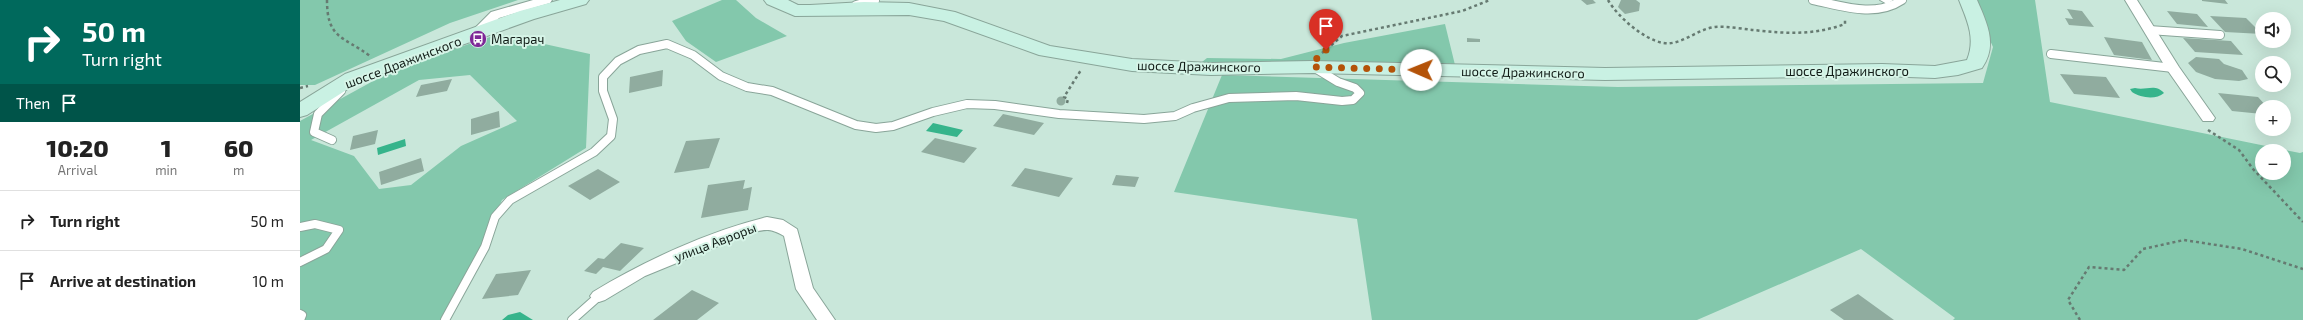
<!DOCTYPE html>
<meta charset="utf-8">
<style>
body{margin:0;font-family:"Exo 2",sans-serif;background:#f2f2f2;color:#222;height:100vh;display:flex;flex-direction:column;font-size:15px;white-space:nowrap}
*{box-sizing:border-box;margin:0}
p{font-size:13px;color:#767676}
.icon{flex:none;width:22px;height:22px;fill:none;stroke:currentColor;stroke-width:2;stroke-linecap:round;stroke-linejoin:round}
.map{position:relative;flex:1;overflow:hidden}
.side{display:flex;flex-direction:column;background:#fff;width:300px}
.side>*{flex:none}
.guide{background:#00695c;color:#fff;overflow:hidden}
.buttons{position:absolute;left:1955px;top:12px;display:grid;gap:8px}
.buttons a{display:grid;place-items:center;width:36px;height:36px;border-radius:50%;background:#fff;box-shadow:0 4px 16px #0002;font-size:20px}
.pin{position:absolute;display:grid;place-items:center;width:34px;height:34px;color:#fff;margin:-41px -17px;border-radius:50% 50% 50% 0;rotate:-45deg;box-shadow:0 0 4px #0007}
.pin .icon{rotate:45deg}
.me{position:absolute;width:44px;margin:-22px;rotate:271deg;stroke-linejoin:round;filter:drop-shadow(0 0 3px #0008)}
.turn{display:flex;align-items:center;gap:14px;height:84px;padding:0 16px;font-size:18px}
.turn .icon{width:52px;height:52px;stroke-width:2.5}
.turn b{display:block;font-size:28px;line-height:34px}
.then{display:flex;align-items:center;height:38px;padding:0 16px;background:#0003;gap:8px;font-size:15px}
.eta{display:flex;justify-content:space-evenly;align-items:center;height:68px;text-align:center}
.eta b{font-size:24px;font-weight:800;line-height:28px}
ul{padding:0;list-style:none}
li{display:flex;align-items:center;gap:12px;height:60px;padding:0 16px;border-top:1px solid #e0e0e0}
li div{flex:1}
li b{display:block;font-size:15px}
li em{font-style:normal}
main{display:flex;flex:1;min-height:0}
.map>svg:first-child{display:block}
.green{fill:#83c8ac;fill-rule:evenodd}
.water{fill:#36b48b}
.building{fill:#90ac9f}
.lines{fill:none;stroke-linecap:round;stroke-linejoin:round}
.service-casing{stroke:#89a599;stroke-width:10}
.minor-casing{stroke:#89a599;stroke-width:2}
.secondary-casing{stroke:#89a599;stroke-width:2}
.path{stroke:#667a71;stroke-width:2.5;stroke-dasharray:3 3;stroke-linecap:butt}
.service{stroke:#fff;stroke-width:8}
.minor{fill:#fff;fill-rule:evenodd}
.secondary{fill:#c9f1e3;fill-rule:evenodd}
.route{stroke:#b45309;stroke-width:7;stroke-dasharray:0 12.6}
.labels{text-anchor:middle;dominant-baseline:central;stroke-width:4;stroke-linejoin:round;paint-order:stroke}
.poi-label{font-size:13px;fill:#111c17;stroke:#d6f4e7;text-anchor:start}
.street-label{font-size:13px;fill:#111c17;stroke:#d6f4e7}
</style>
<main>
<section class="side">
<div class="guide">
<div class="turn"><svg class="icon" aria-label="right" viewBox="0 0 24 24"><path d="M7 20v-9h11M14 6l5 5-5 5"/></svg><div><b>50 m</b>Turn right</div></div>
<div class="then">Then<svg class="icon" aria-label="arrive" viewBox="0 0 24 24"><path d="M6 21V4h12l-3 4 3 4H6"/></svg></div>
</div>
<div class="eta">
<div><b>10:20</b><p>Arrival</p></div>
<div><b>1</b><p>min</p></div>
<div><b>60</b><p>m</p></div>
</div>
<ul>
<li><svg class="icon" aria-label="right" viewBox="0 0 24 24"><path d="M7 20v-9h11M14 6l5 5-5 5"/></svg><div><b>Turn right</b></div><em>50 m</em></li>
<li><svg class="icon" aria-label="arrive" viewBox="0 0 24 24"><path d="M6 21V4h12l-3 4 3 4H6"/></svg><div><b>Arrive at destination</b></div><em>10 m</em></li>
</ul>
</section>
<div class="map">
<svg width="2003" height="320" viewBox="0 0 2003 320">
<rect width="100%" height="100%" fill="#c9e7da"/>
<!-- green -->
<path class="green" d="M0 0H218L150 23 15 85H0Z
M422 0H436L456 18 487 36 416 62 386 41 372 21Z
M1672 0H1735L1750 102 2000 153 2003 152V320H1653L1655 318 1561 249 1397 320H1072L1057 219 874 192 922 75 1318 87 1683 83 1693 47ZM1962 151H1984V173H1962Z
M1145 24 1155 65H1032L902 62 907 58 981 59 1044 43Z
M199 34 290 54 286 148 202 200 146 320H0V121L97 68ZM170 75 217 121 161 146 111 185 79 189 54 156 11 140 119 80Z"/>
<!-- water -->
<path class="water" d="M1835 88C1846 91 1855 83 1864 93 1856 100 1841 98 1832 92L1830 89Z
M633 123 663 130 657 137 626 131Z
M105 139 106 146 78 155 77 148Z
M220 312 233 320H202L208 315Z"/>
<!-- building -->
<path class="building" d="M1281 0H1293L1296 3 1287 5Z
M1321 0H1336L1340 3 1339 11 1325 14 1318 7Z
M1902 0H1925L1928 4 1902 1Z
M1767 9 1782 11 1794 27 1769 25 1765 18 1773 19Z
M1867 11 1897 14 1908 27 1877 24Z
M1910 16 1946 18 1962 34 1925 32Z
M1804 37 1842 42 1852 60 1814 55Z
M1167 38 1180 39V42H1167Z
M1883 38 1931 41 1943 55 1895 52Z
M1896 57 1919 59 1924 64 1942 70 1948 79 1939 81 1915 79 1896 72 1888 63Z
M363 70 362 86 329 93 330 77Z
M1760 74 1806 77 1820 98 1774 94Z
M152 79 147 91 116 97 121 85Z
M1918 93 1958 97 1967 107H1962V114L1932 111Z
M756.5 101a4.5 4.5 0 1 1 9 0a4.5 4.5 0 1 1-9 0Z
M199 111 200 127 171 135V119Z
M703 114 744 123 734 135 693 126Z
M78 130 75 144 50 150 53 136Z
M420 138 409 168 374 173 386 141Z
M635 138 677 148 664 163 621 152Z
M121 158 124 171 81 185 79 172Z
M725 168 773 178 759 197 711 186Z
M298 169 320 182 290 200 268 186Z
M816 175 839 177 835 187 812 185Z
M445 180 443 189 452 187 448 210 401 218 408 185Z
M321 243 344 248 320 271 303 267 296 274 284 271 298 258 304 259Z
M231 270 218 295 182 299 196 274Z
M392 290 419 303 397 320H353Z
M1558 294 1594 320H1544L1530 310Z"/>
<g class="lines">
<defs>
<path id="service" d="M1513 0C1542 6 1575 18 1602 0
M556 5 575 0
M1849 30 1920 35
M1751 54 1873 68
M32 140 14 132 18 114 41 91
M0 227 15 224 39 230 26 249 0 262
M0 314 2 315 0 320
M145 320 185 247 195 217 210 200 294 152 311 136 313 119 303 91V77L318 61 339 50 367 44 393 55 421 76 447 87 472 91 556 125 576 128 593 126 633 112 667 104 695 105 759 114 844 119 875 116 893 108 929 98 996 96 1042 101 1053 100 1060 93 1055 88 1038 82 1015 68
M272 320 299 296"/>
<path id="minor" d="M233 0H252L250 3 199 18 181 36H171L170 33 191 12Z
M1580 0H1593L1587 4Z
M1825 0H1837L1879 67 1915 118 1913 121H1903L1866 68Z
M467 217 483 220 497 229 513 288 535 320H517L496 289 484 236C471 228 465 229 450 233L345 276 305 300 299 302 293 300 290 296 293 292C344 261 409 231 467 217Z"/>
<path id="secondary" d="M260 0H289L286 4 234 19 59 82 7 115 0 117V102L45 74 220 11Z
M464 0H488L498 5H510L564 2 609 3 655 12 750 46 832 59 911 63 1013 61 1305 68 1582 64 1635 66 1667 60C1676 38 1667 20 1659 0H1677C1687 23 1698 45 1682 68L1658 75 1635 78 1582 76 1305 80 1013 73 911 75 832 71 739 55 644 21 609 15 495 16 467 4Z"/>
</defs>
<!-- service casing -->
<use href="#service" class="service-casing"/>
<!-- minor casing -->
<use href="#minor" class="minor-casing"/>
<!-- secondary casing -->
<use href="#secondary" class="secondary-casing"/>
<!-- path -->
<path class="path" d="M27 0C27 39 43 36 70 56
M1308 0C1318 17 1343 39 1363 43 1381 46 1397 29 1415 27 1428 26 1442 29 1454 30 1486 34 1515 35 1545 24V18
M1022 53 1042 36 1162 11 1190 0
M0 88 8 86
M767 103 768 99 764 97 781 70
M1908 130 1939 150 1953 169 2003 222
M1780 320 1768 300 1789 267 1824 270 1843 249 1884 240 1942 249 2003 269"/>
<!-- service -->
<use href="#service" class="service"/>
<!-- minor -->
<use href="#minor" class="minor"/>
<!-- secondary -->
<use href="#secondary" class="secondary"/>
</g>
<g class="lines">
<!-- route -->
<path class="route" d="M1026 50 1017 58 1013 67 1121 70"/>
</g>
<!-- icons -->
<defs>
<symbol id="bus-disc" viewBox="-11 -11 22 22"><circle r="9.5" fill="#7d2897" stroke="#d6f4e7"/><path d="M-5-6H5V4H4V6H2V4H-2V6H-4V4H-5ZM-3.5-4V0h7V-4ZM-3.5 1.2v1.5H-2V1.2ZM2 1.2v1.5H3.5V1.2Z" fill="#fff"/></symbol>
</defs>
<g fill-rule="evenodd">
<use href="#bus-disc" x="168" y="29" width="20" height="20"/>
</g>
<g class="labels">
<!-- poi labels -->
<g class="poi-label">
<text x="191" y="39">Магарач</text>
</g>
<!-- street labels -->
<g class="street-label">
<text transform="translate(103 62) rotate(-21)">шоссе Дражинского</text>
<text transform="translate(899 66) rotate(1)">шоссе Дражинского</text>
<text x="1547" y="71">шоссе Дражинского</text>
<text transform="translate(1223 72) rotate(1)">шоссе Дражинского</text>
<text transform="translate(415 242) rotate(-21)">улица Авроры</text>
</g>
</g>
</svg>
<div class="buttons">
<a><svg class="icon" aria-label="sound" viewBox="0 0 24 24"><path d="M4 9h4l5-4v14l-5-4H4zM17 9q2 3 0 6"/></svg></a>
<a><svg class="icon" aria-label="search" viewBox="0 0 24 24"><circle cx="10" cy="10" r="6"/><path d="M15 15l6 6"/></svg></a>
<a>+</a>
<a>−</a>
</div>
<div class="pin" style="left:1026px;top:50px;background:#d93025"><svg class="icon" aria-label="arrive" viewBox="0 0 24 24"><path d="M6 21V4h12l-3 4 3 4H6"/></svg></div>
<svg class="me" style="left:1121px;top:70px" viewBox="-20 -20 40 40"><circle r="19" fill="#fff"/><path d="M0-13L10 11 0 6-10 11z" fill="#b45309"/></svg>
</div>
</main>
